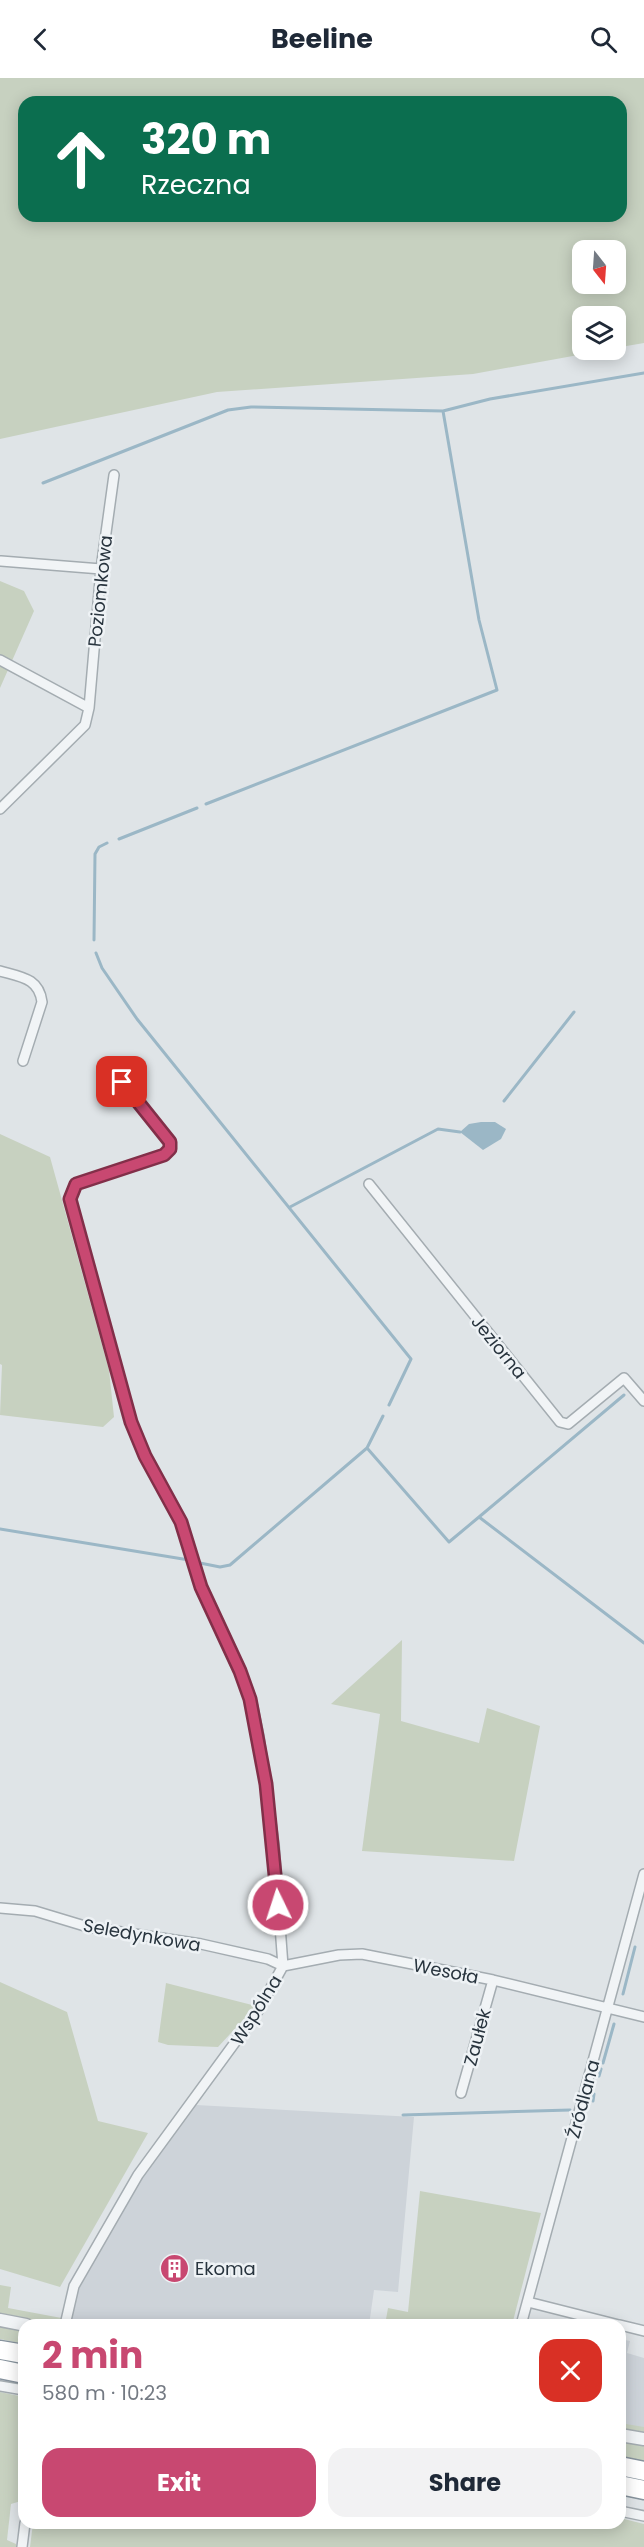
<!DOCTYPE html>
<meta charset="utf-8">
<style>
body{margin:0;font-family:Poppins,sans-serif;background:#f2f2f3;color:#1f2937;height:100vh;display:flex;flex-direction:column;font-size:22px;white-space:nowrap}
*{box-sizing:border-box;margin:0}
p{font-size:20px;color:#747a83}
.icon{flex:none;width:33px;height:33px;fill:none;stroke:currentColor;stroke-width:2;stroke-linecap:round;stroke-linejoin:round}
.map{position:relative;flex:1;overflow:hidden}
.side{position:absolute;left:18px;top:2241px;width:608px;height:210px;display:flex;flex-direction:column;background:#fff;border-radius:18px;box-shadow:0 3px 15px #0003}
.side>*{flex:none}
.top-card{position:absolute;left:18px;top:18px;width:609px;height:126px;border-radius:18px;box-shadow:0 3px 15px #0003;background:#0b6e4f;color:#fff;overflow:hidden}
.needle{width:39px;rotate:163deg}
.controls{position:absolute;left:572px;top:162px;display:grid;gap:12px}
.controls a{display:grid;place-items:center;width:54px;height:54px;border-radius:12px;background:#fff;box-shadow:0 3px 15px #0003;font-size:30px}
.pin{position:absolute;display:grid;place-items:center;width:51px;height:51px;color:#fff;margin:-26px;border-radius:12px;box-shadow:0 3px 9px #0006}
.me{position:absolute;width:66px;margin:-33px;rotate:356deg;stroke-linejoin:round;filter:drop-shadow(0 0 4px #0008)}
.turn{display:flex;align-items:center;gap:21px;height:126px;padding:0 24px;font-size:27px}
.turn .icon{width:78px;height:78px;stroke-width:2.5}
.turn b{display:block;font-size:42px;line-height:51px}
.round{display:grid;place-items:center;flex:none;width:63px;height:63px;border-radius:18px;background:#f2f2f3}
.headline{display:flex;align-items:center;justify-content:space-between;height:102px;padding:0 24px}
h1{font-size:36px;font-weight:700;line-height:45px;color:#c84871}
.button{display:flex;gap:12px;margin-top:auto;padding:12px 24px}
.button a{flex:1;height:69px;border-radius:18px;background:#c84871;color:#fff;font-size:24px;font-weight:700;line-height:69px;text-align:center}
.button a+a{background:#f2f2f3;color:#1f2937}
header{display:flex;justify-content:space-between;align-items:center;height:78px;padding:0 24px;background:#fff;font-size:27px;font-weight:700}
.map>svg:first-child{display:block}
.built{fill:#cdd3d9}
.green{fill:#c7d1c0;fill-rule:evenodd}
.water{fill:#9bb7c6}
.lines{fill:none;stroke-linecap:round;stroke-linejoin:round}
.stream{stroke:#9bb7c6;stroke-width:3}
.minor-casing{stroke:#a4acb1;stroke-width:12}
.tertiary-casing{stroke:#a4acb1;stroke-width:15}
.motorway-casing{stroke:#87939d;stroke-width:21}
.minor{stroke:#f1f4f6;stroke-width:9}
.tertiary{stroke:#f1f4f6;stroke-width:12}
.motorway{stroke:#fff;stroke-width:18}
.route-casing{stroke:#822f49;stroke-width:15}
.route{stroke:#c84871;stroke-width:10}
.labels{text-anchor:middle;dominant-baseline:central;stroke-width:5;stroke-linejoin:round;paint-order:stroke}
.street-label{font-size:18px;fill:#28343e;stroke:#eef2f5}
.poi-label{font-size:18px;fill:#28343e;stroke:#eef2f5;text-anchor:start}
</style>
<header><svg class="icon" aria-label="back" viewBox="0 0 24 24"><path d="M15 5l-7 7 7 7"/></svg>Beeline<svg class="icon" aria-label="search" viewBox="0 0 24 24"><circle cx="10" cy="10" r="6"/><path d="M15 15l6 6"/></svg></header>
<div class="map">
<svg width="644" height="2469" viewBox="0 0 644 2469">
<rect width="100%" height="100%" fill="#dfe4e7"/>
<!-- built -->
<path class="built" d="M196 2027 414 2039 398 2214 374 2212 369 2247H100L66 2241 69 2225 138 2097Z
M620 2261 630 2263 627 2275 644 2280V2350L620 2346Z"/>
<!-- green -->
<path class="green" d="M0 0H644V265L615 270V238H582V272H606L473 296 217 314 0 361ZM24 24H621V138H24ZM582 172H615V206H582Z
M0 503 24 513 34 533 0 610Z
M0 1056 50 1079 109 1292 114 1339 103 1349 0 1337 2 1287 0 1286Z
M402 1562 401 1643 479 1665 487 1630 540 1648 514 1783 362 1773 380 1636 331 1626Z
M0 1904 67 1934 98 2043 148 2055 60 2209 0 2191Z
M166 1905 256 1928 218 1969 168 1967 158 1964Z
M420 2113 541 2135 512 2247H385L388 2230 408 2234Z
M0 2207 11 2209 8 2230 99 2247H24V2266L0 2261Z
M0 2314 24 2319V2409L21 2423 11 2426 7 2462 16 2466V2469H0Z
M620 2345 644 2349V2383L620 2378Z
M620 2440 644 2446V2469H30L33 2445H620Z"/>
<!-- water -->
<path class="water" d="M481 1044H495L506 1051 501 1061 483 1072 460 1054 469 1046Z"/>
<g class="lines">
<!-- stream -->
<path class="stream" d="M43 405 228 332 251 329 443 333
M206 726 497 612 479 542 443 333 490 321 644 295
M119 761 197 730
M94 862 95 776 99 769 107 765
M96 875 102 890 137 941 411 1281 389 1327
M504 1023 574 934
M290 1129 438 1051 460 1054
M367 1370 449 1464 479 1439 644 1565
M479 1439 624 1317
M0 1451 189 1482
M200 1485 220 1489 230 1487 367 1370 383 1338
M623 1916 635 1869
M603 1985 614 1946
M599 1998 601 1991
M593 2023 594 2016
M403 2037 570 2032"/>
<defs>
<path id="minor" d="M1 483 101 491
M0 582 89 630 85 647 0 731
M89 630 101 491 114 397
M0 893C21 899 39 900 42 924L23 983
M369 1106 560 1344 568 1346 624 1300 644 1323
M0 1830 35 1833 88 1849 201 1866 268 1881 283 1888 339 1877 362 1876 493 1902 644 1939
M461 2015 493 1902
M528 2224 619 2247
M65 2247 74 2208 138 2097 258 1933 283 1888 274 1767 259 1659 251 1621 240 1592 201 1509 181 1444 145 1378 131 1344 70 1121 76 1106 163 1077 170 1071 169 1064 110 988
M521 2247 644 1796
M620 2247 644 2253
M0 2308 24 2312
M620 2433 644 2438
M22 2469 25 2445"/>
<path id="tertiary" d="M0 2242 26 2247
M620 2357 644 2361"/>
<path id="motorway" d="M0 2272 24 2276
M0 2291 24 2296
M620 2388 644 2393
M620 2407 644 2412"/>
</defs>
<!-- minor casing -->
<use href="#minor" class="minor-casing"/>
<!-- tertiary casing -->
<use href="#tertiary" class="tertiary-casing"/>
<!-- motorway casing -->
<use href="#motorway" class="motorway-casing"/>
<!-- minor -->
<use href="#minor" class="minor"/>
<!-- tertiary -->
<use href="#tertiary" class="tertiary"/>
<!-- motorway -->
<use href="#motorway" class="motorway"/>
</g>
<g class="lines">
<defs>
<path id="route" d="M122 1004 170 1064V1071L164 1077 76 1106 70 1121 131 1344 145 1378 181 1444 201 1509 240 1593 250 1621 266 1706 278 1827"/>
</defs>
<!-- route casing -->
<use href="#route" class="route-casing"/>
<!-- route -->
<use href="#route" class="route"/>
</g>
<!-- icons -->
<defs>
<symbol id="building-disc" viewBox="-11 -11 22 22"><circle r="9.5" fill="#c84871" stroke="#eef2f5"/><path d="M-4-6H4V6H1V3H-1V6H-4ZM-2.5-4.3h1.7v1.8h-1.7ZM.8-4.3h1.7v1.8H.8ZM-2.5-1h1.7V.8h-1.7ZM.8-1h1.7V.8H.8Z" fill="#fff"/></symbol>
</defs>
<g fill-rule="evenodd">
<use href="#building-disc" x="158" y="2174" width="33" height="33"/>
</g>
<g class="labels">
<!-- street labels -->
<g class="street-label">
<text transform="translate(100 513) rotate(-84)">Poziomkowa</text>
<text transform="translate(499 1269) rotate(51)">Jeziorna</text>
<text transform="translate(142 1857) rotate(10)">Seledynkowa</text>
<text transform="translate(446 1893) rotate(11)">Wesoła</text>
<text transform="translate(256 1932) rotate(-58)">Wspólna</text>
<text transform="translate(477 1959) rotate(-75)">Zaułek</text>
<text transform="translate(583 2021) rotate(-75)">Źródlana</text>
</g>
<!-- poi labels -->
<g class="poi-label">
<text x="195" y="2190">Ekoma</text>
</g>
</g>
</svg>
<div class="controls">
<a><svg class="needle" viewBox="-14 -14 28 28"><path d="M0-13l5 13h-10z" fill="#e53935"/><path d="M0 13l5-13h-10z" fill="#747a83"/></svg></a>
<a><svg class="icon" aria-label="layers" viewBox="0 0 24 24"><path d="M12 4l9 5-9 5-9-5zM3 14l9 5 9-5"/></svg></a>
</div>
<div class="pin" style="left:122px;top:1004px;background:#d93025"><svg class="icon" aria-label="arrive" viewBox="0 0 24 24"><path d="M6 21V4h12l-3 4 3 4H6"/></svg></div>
<svg class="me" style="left:278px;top:1827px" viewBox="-20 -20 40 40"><circle r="17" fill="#c84871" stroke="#fff" stroke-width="3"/><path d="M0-11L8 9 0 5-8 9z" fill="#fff"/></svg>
<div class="top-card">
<div class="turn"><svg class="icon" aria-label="ahead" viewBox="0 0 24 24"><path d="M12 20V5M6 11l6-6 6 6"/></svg><div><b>320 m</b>Rzeczna</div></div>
</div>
<section class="side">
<div class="headline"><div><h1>2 min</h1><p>580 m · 10:23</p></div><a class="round" style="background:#d93025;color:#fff"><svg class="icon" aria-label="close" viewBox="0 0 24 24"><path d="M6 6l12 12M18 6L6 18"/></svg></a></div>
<div class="button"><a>Exit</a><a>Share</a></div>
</section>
</div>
